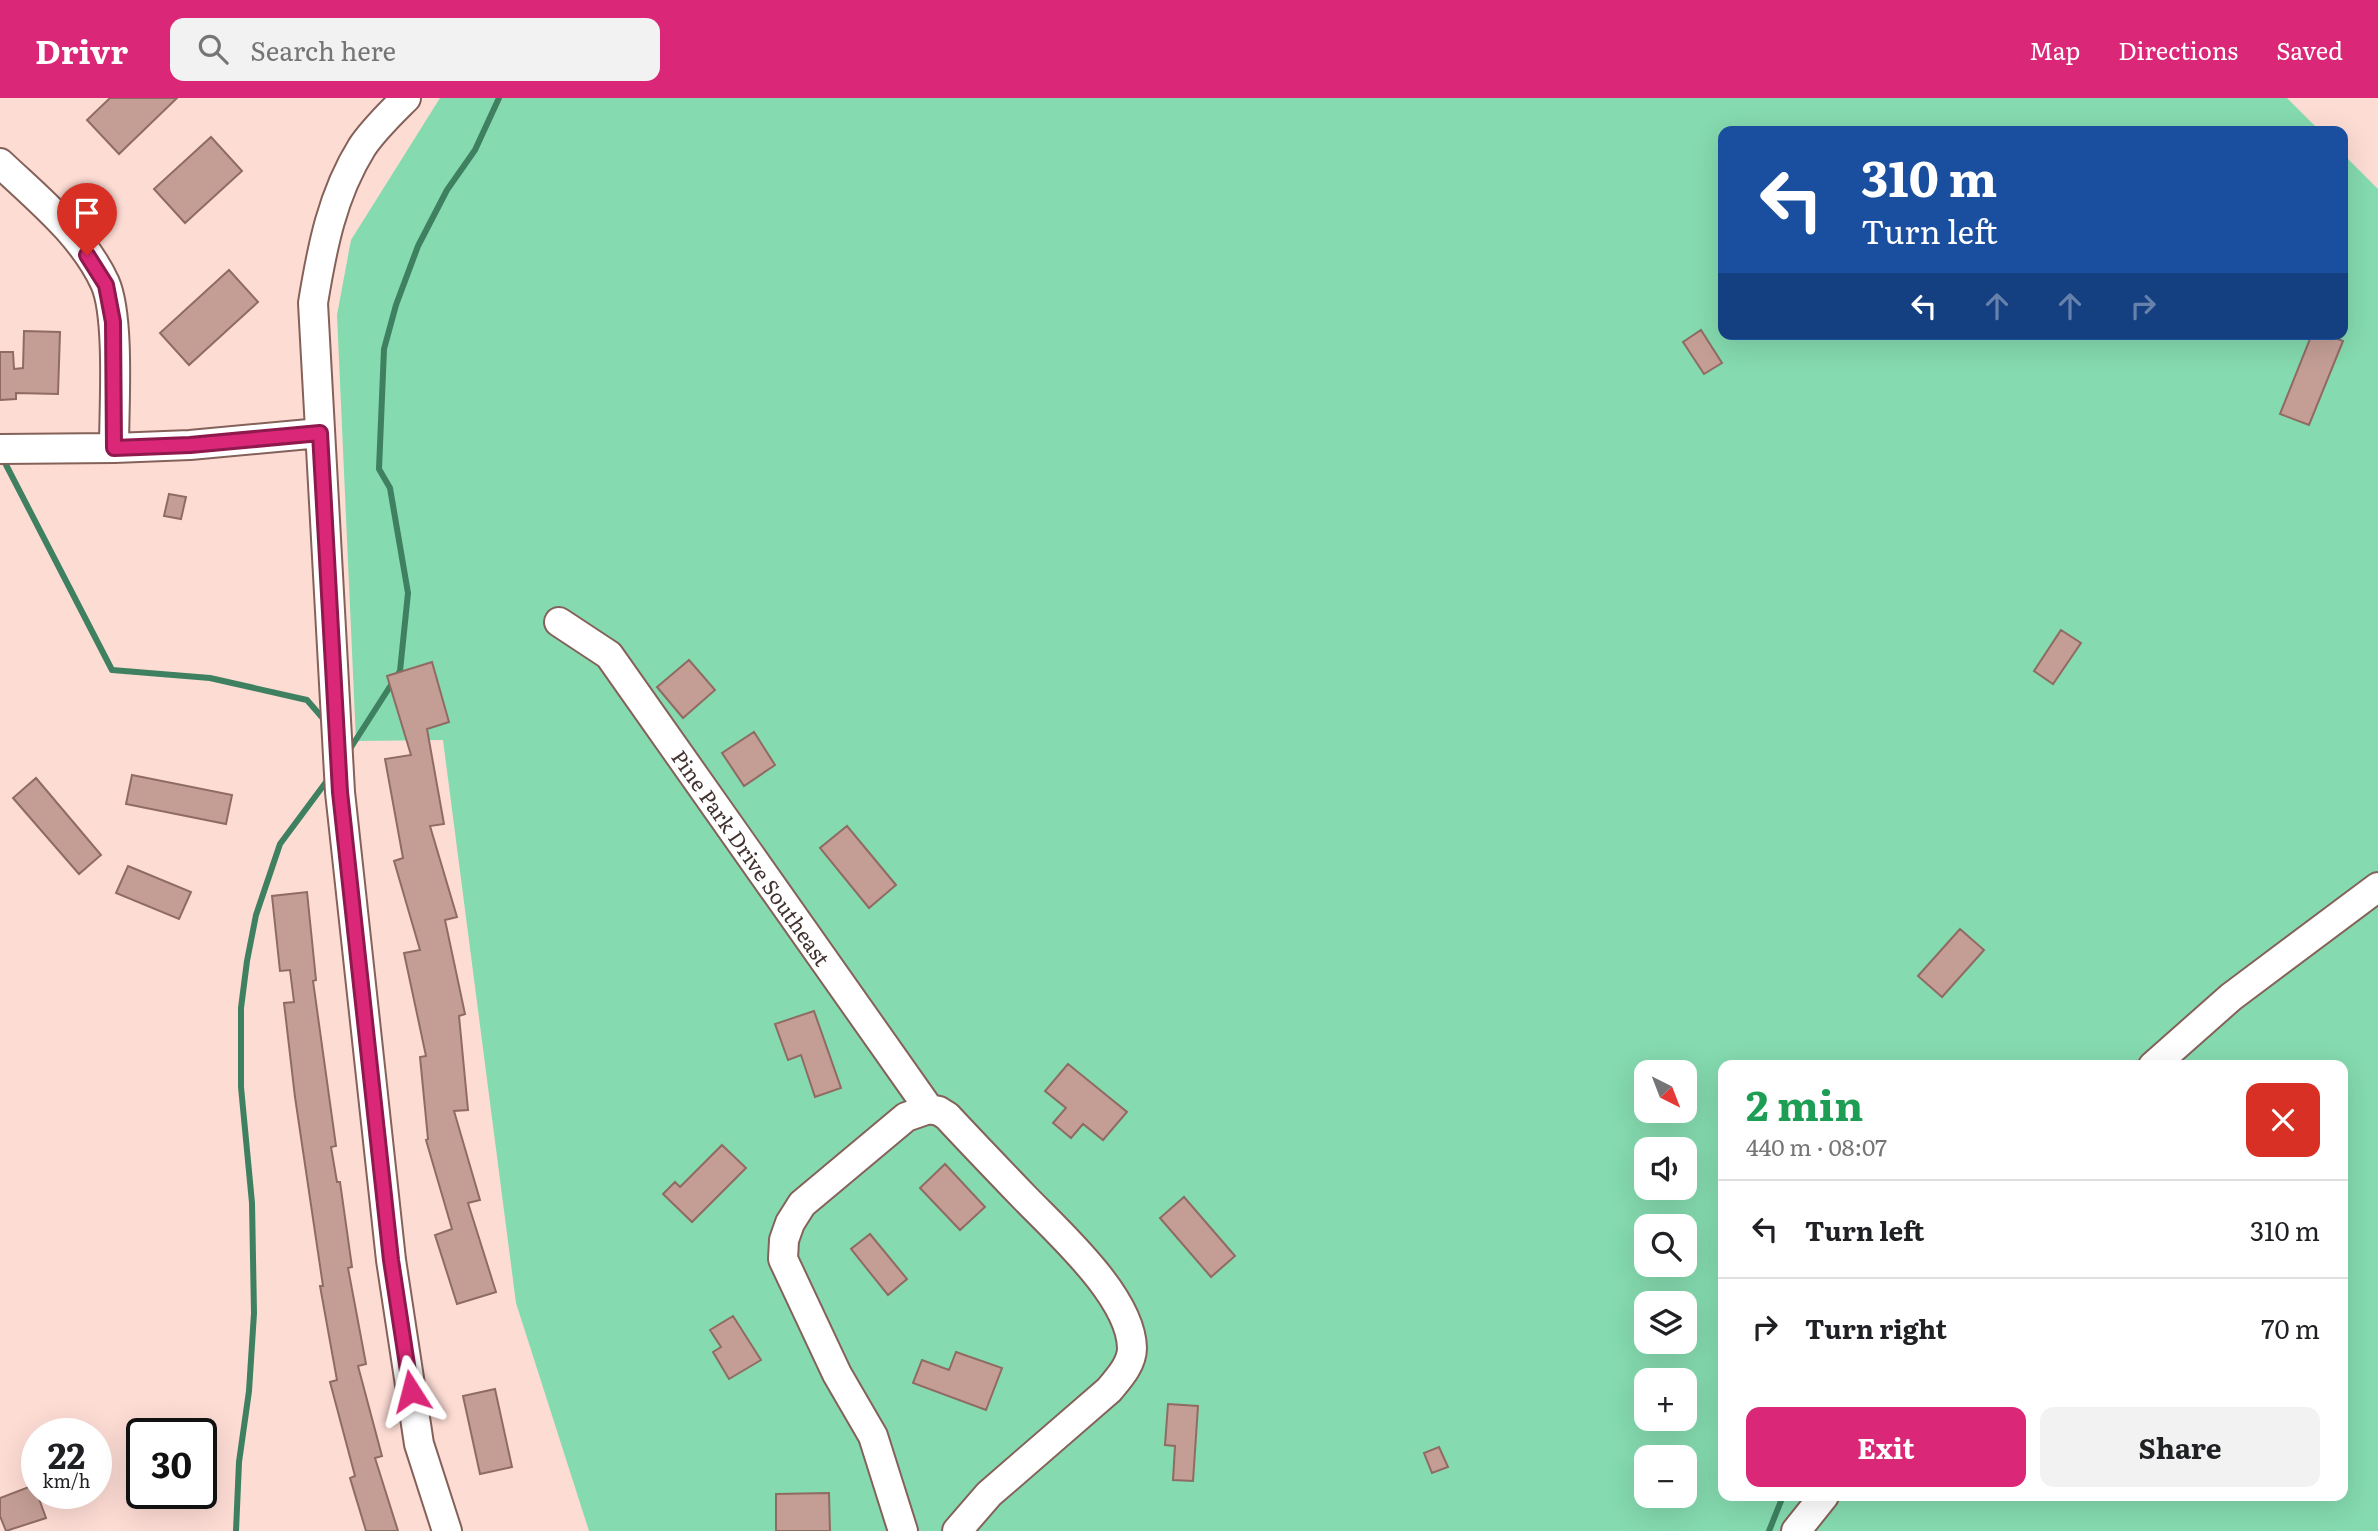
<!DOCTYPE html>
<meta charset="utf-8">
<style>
body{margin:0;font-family:Literata,serif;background:#f2f2f2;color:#202124;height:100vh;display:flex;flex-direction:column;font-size:26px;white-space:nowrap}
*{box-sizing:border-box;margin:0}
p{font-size:23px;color:#757577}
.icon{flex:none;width:38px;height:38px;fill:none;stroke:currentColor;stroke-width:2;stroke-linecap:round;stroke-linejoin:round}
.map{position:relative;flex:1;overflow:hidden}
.side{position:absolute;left:1718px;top:962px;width:630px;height:441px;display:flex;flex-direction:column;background:#fff;border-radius:14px;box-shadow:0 7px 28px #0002}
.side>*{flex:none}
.top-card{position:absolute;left:1718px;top:28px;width:630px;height:214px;border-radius:14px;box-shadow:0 7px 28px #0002;background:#1a4fa0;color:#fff;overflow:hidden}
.needle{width:46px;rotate:138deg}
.controls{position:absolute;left:1634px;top:962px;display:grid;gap:14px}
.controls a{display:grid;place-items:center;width:63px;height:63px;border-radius:14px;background:#fff;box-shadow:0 7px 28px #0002;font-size:35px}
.speed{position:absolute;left:21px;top:1320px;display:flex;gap:14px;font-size:35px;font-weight:700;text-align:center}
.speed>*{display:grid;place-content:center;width:91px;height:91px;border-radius:50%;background:#fff;box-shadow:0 7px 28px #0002;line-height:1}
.speed small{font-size:18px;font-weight:400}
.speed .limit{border:4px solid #111;border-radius:10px;background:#fff;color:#111}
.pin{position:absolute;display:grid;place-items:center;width:60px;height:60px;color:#fff;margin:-72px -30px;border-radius:50% 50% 50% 0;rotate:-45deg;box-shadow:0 0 7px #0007}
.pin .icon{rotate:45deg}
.me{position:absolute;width:77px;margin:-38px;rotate:351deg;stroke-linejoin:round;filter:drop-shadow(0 0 5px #0008)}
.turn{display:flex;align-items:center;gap:24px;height:147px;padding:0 28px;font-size:32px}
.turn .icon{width:91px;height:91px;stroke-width:2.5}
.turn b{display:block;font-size:49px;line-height:60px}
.lanes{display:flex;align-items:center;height:66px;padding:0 28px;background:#0003;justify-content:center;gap:35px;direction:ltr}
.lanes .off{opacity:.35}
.round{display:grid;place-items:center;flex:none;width:74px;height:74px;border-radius:14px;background:#f2f2f2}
.headline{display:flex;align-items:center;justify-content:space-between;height:119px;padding:0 28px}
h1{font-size:42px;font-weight:700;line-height:52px;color:#1e9e55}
.primary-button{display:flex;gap:14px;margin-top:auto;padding:14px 28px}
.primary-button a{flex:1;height:80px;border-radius:14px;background:#db2777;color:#fff;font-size:28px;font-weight:700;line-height:80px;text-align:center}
.primary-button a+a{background:#f2f2f2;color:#202124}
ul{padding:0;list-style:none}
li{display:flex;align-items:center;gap:21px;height:98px;padding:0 28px;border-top:2px solid #e0e0e0}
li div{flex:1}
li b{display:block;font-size:26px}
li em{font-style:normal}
header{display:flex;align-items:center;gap:42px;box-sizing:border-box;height:98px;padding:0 35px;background:#db2777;color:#fff}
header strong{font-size:33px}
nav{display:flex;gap:38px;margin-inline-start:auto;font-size:24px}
.search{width:490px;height:63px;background:#f2f2f2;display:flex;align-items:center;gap:18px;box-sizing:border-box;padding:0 24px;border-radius:14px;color:#757577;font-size:26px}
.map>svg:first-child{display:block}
.green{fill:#85daaf;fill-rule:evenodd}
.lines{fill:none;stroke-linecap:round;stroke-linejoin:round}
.stream{stroke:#3e8060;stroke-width:6}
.building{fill:#c49e95;stroke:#8f6b63;stroke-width:2}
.minor-casing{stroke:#846159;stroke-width:32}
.minor{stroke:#fff;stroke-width:28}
.route-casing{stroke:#8e194d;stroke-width:18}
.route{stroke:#db2777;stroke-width:12}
.labels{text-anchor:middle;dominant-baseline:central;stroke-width:7;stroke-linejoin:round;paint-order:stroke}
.street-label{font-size:21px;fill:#42322f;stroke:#fff}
</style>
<header>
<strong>Drivr</strong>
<div class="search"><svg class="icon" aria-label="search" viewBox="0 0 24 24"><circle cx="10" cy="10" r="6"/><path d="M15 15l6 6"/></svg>Search here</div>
<nav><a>Map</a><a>Directions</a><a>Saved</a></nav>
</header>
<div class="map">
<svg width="2378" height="1433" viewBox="0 0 2378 1433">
<rect width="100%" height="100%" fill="#fddcd4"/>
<!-- green -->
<path class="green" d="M440 0H2287L2320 33H1724V236H2343V56L2378 91V1433H589L516 1205 443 642 356 643 337 217 351 142ZM1724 968H2343V1398H1724ZM1647 975H1685V1013H1647ZM1647 1052H1685V1090H1647ZM1647 1129H1685V1167H1647ZM1647 1206H1685V1244H1647ZM1647 1283H1685V1321H1647ZM1647 1360H1685V1398H1647Z"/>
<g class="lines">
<!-- stream -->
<path class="stream" d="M2 359 112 572 210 580 307 602 327 625
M348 654 400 573 408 495 390 390 379 371 384 251 396 207 418 148 447 92 475 52 499 0
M236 1433 239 1364 249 1293 254 1215 252 1105 241 989V910L247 863 256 817 280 746 329 680
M1769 1433 1783 1398"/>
</g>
<!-- building -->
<path class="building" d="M110 0H177L119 56 87 22Z
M211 39 242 73 185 125 154 91Z
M229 172 258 204 189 267 160 235Z
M1701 232 1722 265 1704 276 1683 244Z
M24 233 60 234 58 296 16 295V301L0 302V254H13L14 271 23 270Z
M2312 236H2325L2343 243 2309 327 2280 316Z
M169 396 186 399 181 421 164 418Z
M2061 532 2081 545 2053 586 2034 573Z
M689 562 715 592 683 620 657 589Z
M432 564 449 624 427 631 444 726 430 728 457 819 445 822 465 916 459 918 468 1012 454 1013 480 1102 468 1105 496 1194 457 1206 435 1137 452 1131 426 1042 428 1041 420 959 426 958 404 855 420 852 394 763 403 760 385 661 411 657 387 578Z
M754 634 775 667 744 688 722 655Z
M132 677 232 697 226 726 126 706Z
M36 680 101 757 79 776 13 700Z
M847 728 896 787 869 810 820 750Z
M128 768 191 794 179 821 116 795Z
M307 794 316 882 313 883 336 1048 331 1049 337 1084H340L352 1169 348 1170 366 1266 358 1268 382 1358 375 1360 398 1433H366L350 1380 355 1378 330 1284 337 1282 320 1188H323L295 999 284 905 294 904 290 872 280 873 272 798Z
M1960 831 1984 852 1942 899 1918 878Z
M814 913 841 990 815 999 801 957 788 962 775 926Z
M1068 966 1127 1014 1103 1042 1083 1026 1071 1040 1053 1025 1066 1010 1045 993Z
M722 1047 746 1070 692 1124 663 1096 675 1084 680 1089Z
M945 1066 985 1109 960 1132 920 1090Z
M1184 1099 1235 1158 1211 1179 1160 1120Z
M870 1136 907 1181 888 1197 851 1151Z
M733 1218 761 1262 729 1281 713 1254 721 1249 710 1232Z
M956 1254 1002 1270 986 1312 913 1285 922 1262 949 1272Z
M495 1291 512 1369 480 1376 463 1298Z
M1168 1306 1198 1308 1193 1383 1173 1382 1175 1348 1165 1347Z
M1439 1349 1448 1369 1432 1375 1424 1355Z
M34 1387 46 1420 6 1433 0 1418V1400Z
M829 1395 830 1433H776V1396Z"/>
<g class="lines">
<defs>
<path id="minor" d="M406 0C391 15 374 31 362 49 332 97 322 150 313 205L340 694 391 1162 419 1346 447 1433
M0 65C38 101 83 137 105 185 120 219 114 310 114 350
M0 351 114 350 190 347 320 335
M559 524 609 557 929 1011
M2153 968 2231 899 2378 789
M903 1433 873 1338 837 1276 783 1161 784 1142 790 1125 802 1106 906 1019 929 1011 939 1013 947 1018C973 1046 999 1073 1025 1100 1059 1135 1131 1199 1132 1250 1132 1266 1119 1280 1109 1292L989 1396 957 1433
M1796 1433 1824 1398"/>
</defs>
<!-- minor casing -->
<use href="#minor" class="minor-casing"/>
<!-- minor -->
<use href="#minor" class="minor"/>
</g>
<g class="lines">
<defs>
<path id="route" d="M87 157 106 187 113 224 114 350 190 347 320 335 340 694 391 1162 411 1293"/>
</defs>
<!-- route casing -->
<use href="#route" class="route-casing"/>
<!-- route -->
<use href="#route" class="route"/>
</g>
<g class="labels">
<!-- street labels -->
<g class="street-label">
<text transform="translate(752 759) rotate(55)">Pine Park Drive Southeast</text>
</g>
</g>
</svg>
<div class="controls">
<a><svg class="needle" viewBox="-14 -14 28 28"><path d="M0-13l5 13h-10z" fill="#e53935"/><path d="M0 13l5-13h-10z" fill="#757577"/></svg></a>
<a><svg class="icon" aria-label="sound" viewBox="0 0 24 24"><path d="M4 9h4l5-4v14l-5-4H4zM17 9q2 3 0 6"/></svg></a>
<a><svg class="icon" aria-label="search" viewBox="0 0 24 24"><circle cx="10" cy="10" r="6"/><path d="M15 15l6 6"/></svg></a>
<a><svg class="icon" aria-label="layers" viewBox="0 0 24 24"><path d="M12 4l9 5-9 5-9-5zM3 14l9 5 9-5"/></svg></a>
<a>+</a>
<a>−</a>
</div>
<div class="speed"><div>22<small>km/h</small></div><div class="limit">30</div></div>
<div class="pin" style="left:87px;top:157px;background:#d93025"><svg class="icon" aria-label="arrive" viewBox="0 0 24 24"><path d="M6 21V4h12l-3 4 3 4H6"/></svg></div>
<svg class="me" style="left:411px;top:1293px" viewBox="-20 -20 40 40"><path d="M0-17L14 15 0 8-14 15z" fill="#db2777" stroke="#fff" stroke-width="4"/></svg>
<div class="top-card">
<div class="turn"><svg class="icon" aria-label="left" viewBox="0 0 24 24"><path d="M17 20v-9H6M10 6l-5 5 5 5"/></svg><div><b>310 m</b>Turn left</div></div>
<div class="lanes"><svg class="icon" aria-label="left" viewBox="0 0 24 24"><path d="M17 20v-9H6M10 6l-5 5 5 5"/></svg><svg class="icon off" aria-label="ahead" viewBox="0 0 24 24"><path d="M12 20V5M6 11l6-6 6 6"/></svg><svg class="icon off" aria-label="ahead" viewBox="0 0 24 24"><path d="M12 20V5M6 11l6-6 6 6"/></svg><svg class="icon off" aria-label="right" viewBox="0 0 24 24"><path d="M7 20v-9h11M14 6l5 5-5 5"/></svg></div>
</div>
<section class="side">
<div class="headline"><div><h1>2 min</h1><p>440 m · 08:07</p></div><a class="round" style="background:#d93025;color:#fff"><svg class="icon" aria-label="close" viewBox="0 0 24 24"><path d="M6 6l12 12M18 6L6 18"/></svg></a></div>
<ul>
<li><svg class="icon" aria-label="left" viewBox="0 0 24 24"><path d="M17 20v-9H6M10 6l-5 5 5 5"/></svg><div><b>Turn left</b></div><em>310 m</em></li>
<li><svg class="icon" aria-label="right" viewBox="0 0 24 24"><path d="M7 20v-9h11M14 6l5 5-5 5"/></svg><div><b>Turn right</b></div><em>70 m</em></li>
</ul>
<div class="primary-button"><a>Exit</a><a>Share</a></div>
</section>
</div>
